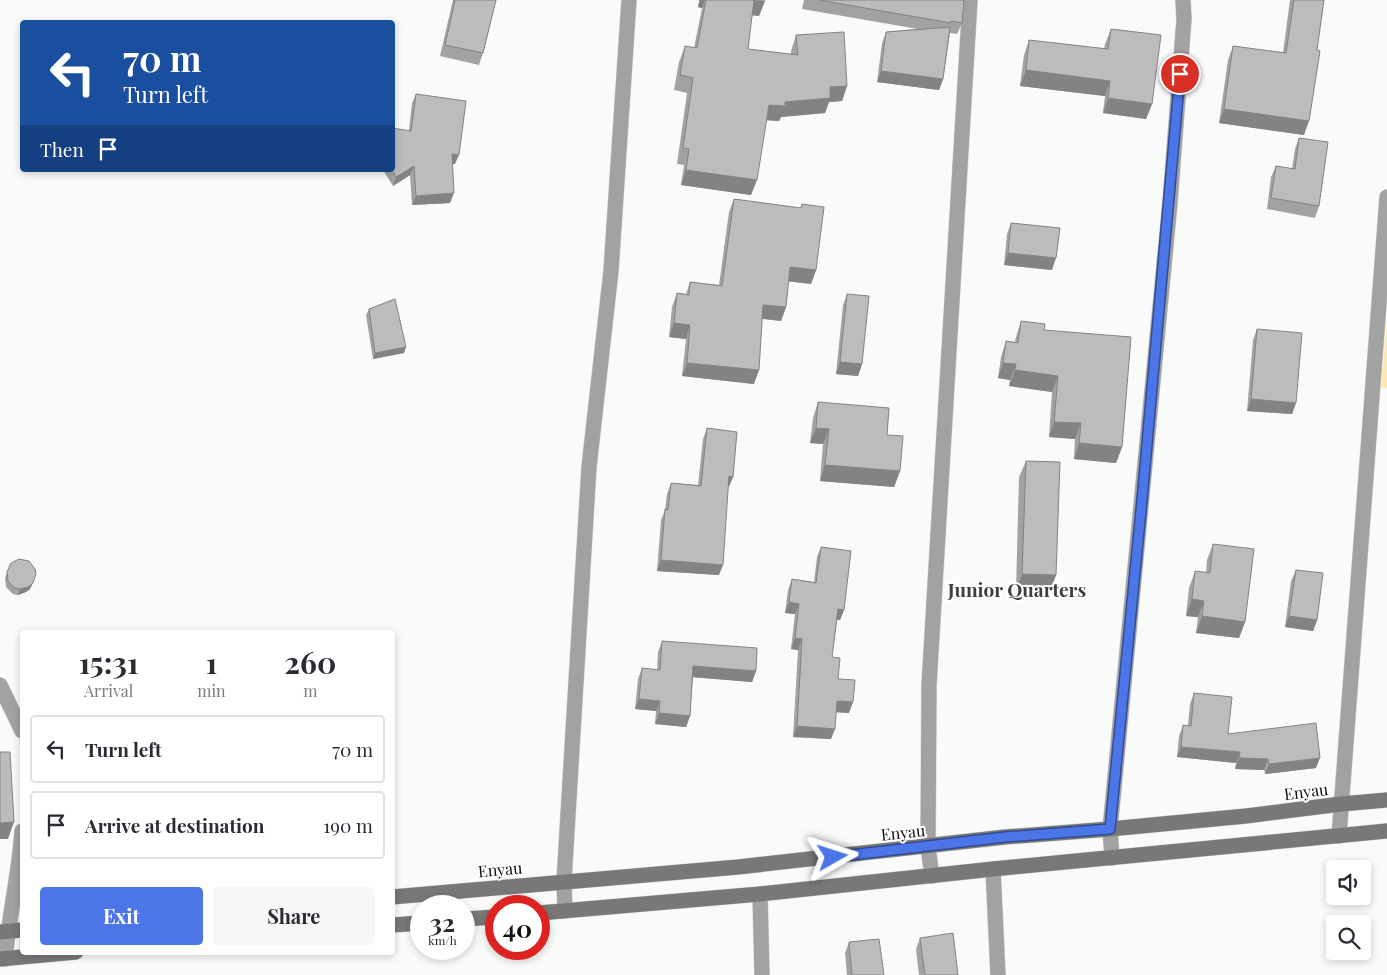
<!DOCTYPE html>
<style>
body{margin:0;font-family:"Playfair Display",serif;background:#f7f7f7;color:#2b2b33;height:100vh;display:flex;flex-direction:column;font-size:19px;white-space:nowrap}
*{box-sizing:border-box;margin:0}
p{font-size:16px;color:#7c7c81}
.icon{flex:none;width:28px;height:28px;fill:none;stroke:currentColor;stroke-width:2;stroke-linecap:round;stroke-linejoin:round}
.map{position:relative;flex:1;overflow:hidden}
.details{position:absolute;left:20px;top:630px;width:375px;height:325px;display:flex;flex-direction:column;background:#fff;border-radius:5px;box-shadow:0 2px 8px #0003}
.details>*{flex:none}
.top-card{position:absolute;left:20px;top:20px;width:375px;height:152px;border-radius:5px;box-shadow:0 2px 8px #0003;background:#1a4fa0;color:#fff;overflow:hidden}
.buttons{position:absolute;left:1326px;top:860px;display:grid;gap:10px}
.buttons a{display:grid;place-items:center;width:45px;height:45px;border-radius:5px;background:#fff;box-shadow:0 2px 8px #0003;font-size:25px}
.speed{position:absolute;left:410px;top:895px;display:flex;gap:10px;font-size:25px;font-weight:700;text-align:center}
.speed>*{display:grid;place-content:center;width:65px;height:65px;border-radius:50%;background:#fff;box-shadow:0 2px 8px #0003;line-height:1}
.speed small{font-size:12px;font-weight:400}
.speed .limit{border:8px solid #d22;background:#fff;color:#111}
.pin{position:absolute;display:grid;place-items:center;width:42px;height:42px;color:#fff;margin:-21px;border:2px solid #fff;border-radius:50%;box-shadow:0 1px 5px #0007}
.me{position:absolute;width:55px;margin:-28px;rotate:84deg;stroke-linejoin:round;filter:drop-shadow(0 0 4px #0008)}
.turn{display:flex;align-items:center;gap:18px;height:105px;padding:0 20px;font-size:22px}
.turn .icon{width:65px;height:65px;stroke-width:2.5}
.turn b{display:block;font-size:35px;line-height:42px}
.then{display:flex;align-items:center;height:48px;padding:0 20px;background:#0003;gap:10px;font-size:19px}
.eta{display:flex;justify-content:space-evenly;align-items:center;height:85px;text-align:center}
.eta b{font-size:30px;font-weight:700;line-height:35px}
.action{display:flex;gap:10px;margin-top:auto;padding:10px 20px}
.action a{flex:1;height:58px;border-radius:5px;background:#4c75e8;color:#fff;font-size:20px;font-weight:700;line-height:58px;text-align:center}
.action a+a{background:#f7f7f7;color:#2b2b33}
ul{padding:0;list-style:none}
li{display:flex;align-items:center;gap:15px;height:68px;margin:0 10px 8px;padding:0 10px;border:2px solid #e1e1e2;border-radius:5px}
li div{flex:1}
li b{display:block;font-size:19px}
li em{font-style:normal}
.map>svg:first-child{display:block}
.green{fill:#fee7b3}
.lines{fill:none;stroke-linecap:round;stroke-linejoin:round}
.street-casing{stroke:#d3d5d3;stroke-width:16}
.secondary-casing{stroke:#d3d5d3;stroke-width:16}
.street{stroke:#a2a2a1;stroke-width:15}
.secondary{stroke:#787876;stroke-width:15}
.wall{fill:#a0a3a2}
.shaded-wall{fill:#828484}
.building{fill:#babdbc;stroke:#828484}
.route-casing{stroke:#314c97;stroke-width:12}
.route{stroke:#4c75e8;stroke-width:9}
.labels{text-anchor:middle;dominant-baseline:central;stroke-width:4;stroke-linejoin:round;paint-order:stroke}
.street-label{font-size:16px;fill:#0e0f0e;stroke:#fff}
.quarter-label{font-size:19px;font-weight:bold;fill:#3d3f3d;stroke:#fff}
</style>
<div class="map">
<svg width="1387" height="975" viewBox="0 0 1387 975">
<rect width="100%" height="100%" fill="#f8fbf8"/>
<!-- green -->
<path class="green" d="M1387 320V388L1381 387Z"/>
<g class="lines">
<defs>
<path id="street" d="M0 685 22 731
M1339 836 1387 197
M1112 858 1110 829 1170 203 1184 19 1183 0
M993 869 998 975
M932 876 928 847 929 685 970 0
M760 894 762 975
M565 911 564 881 589 467 611 271 629 0
M5 959C9 916 19 874 22 831"/>
<path id="secondary" d="M392 897 738 867 1005 837 1110 829 1246 816 1341 804 1387 800
M539 913 760 894 993 869 1387 831
M464 919 496 917
M392 925 421 923
M0 932 22 930
M0 959 76 952"/>
</defs>
<!-- street casing -->
<use href="#street" class="street-casing"/>
<!-- secondary casing -->
<use href="#secondary" class="secondary-casing"/>
<!-- street -->
<use href="#street" class="street"/>
<!-- secondary -->
<use href="#secondary" class="secondary"/>
</g>
<!-- wall -->
<path class="wall" d="M453 0H496L483 53 479 65 440 56Z
M699 0H765L759 16 752 15 748 49 791 54V51L796 35 847 86 842 101 829 102 825 113 781 117 779 121 766 120 751 195 681 185 684 165 677 164 687 93 674 90 679 62 685 46 694 48 702 8 698 7Z
M804 0H964L962 23 957 34 950 33 943 79 939 90 877 82 882 43 886 32 918 29 802 9Z
M1290 0H1324L1304 135 1219 123 1228 60 1233 46 1283 53Z
M1111 29 1152 104 1146 119 1103 113 1105 96 1020 86 1024 55 1029 40 1104 49 1105 44Z
M416 94 455 164H452L450 203 412 205 410 175 393 186 383 170H392L409 130 412 103Z
M1299 138 1319 206 1315 218 1267 209 1271 177 1276 166 1292 169 1295 149Z
M734 199 800 208 802 204 816 270 811 284 788 281 786 307 781 321 762 319 754 384 682 376 686 339 669 337 672 307 677 293 686 294 690 282 719 285 729 212Z
M1011 223 1052 270 1004 265 1007 234Z
M847 294 862 364 858 376 836 374 843 305Z
M369 309 404 353 373 359 366 315Z
M1021 321 1044 330 1122 447 1116 463 1074 459 1075 439 1049 437 1052 392 1009 386 1010 380 998 378 1001 357 1006 341 1015 342 1016 337Z
M1257 329 1296 403 1292 414 1247 411 1253 340Z
M818 402 887 435 900 471 894 487 820 481 823 444 810 443 813 418Z
M707 428 733 477 728 487 719 575 657 571 661 520 665 510 667 494 671 483 698 485 703 439Z
M1026 461 1056 575 1050 591 1016 590 1019 477Z
M1213 544 1245 622 1239 638 1196 633 1198 617 1186 616 1189 588 1195 571 1206 573 1207 560Z
M821 547 844 610 840 620H837L832 657 849 713 836 712 831 739 793 737 798 650 791 649 795 614 785 613 788 590 792 579 814 582 817 557Z
M1296 570 1317 620 1313 631 1285 627 1291 581Z
M7 572 30 589 26 592 18 595 13 594 6 587 5 578Z
M662 641 756 671 752 682 693 677 690 716 686 727 655 724 656 711 635 709 638 679 642 668 657 670 658 652Z
M1194 693 1228 734 1316 768 1265 774 1264 770 1235 769 1236 763 1177 757 1179 736 1183 725H1188L1190 704Z
M920 938 958 975H919L916 949Z
M849 942 884 975H847L845 953Z"/>
<!-- shaded-wall -->
<path class="shaded-wall" d="M700 0H705L702 8 698 7Z
M754 0 765 1 759 16 749 15Z
M1026 70 1110 81 1105 96 1020 86Z
M881 71 943 79 939 90 877 82Z
M847 86 842 101 829 102 825 113 781 117 779 121 763 120 769 105 785 102 830 87Z
M1108 98 1152 104 1146 119 1103 113Z
M1224 109 1309 121 1304 135 1219 123Z
M452 154 459 155 455 164H448Z
M414 166 410 175 393 186 396 177Z
M686 170 757 180 751 195 681 185Z
M454 193 450 203 412 205 416 196Z
M1008 253 1056 258 1052 270 1004 265Z
M790 267 816 270 811 284 785 281Z
M763 305 786 307 781 321 758 318Z
M674 323 690 325 686 339 669 337Z
M406 347 404 353 373 359 375 353Z
M840 362 862 364 858 376 836 374Z
M687 363 759 370 754 384 682 376Z
M1003 363 1016 364 1010 380 998 378Z
M1015 370 1058 376 1052 392 1009 386Z
M1251 399 1296 403 1292 414 1247 411Z
M1054 422 1081 423 1075 439 1049 437Z
M816 428 829 429 823 444 810 443Z
M1079 443 1122 447 1116 463 1074 459Z
M825 465 900 471 894 487 820 481Z
M729 476 733 477 729 487H725Z
M661 560 723 565 719 575 657 571Z
M1022 574 1056 575 1050 591 1016 590Z
M33 583 30 589 26 592 18 595 20 589Z
M1192 599 1204 601 1198 617 1186 616Z
M789 602 799 604 795 614 785 613Z
M838 609 844 610 840 620H834Z
M1202 616 1245 622 1239 638 1196 633Z
M1289 616 1317 620 1313 631 1285 627Z
M795 638 802 639 798 650 791 649Z
M693 666 756 671 752 682 690 677Z
M639 699 660 701 656 711 635 709Z
M837 701 853 702 849 713 833 712Z
M659 713 690 716 686 727 655 724Z
M797 726 835 729 831 739 793 737Z
M1181 747 1240 752 1236 763 1177 757Z
M1239 758 1268 759 1264 770 1235 769Z
M1320 758 1316 768 1265 774 1269 764Z
M14 822 8 839H0V823Z"/>
<!-- building -->
<path class="building" d="M455 0H496L483 53 445 45Z
M706 0H754L748 49 798 55 796 35 844 32 847 86 830 87V98L785 102V106L769 105 757 180 686 170 689 149 683 148 693 78 680 75 685 46 697 48Z
M819 0H964L962 23 951 21V23Z
M1294 0H1324L1317 50 1320 51 1309 121 1224 109 1233 46 1286 53Z
M950 27 943 79 881 71 886 32Z
M1111 29 1161 35 1152 104 1108 98 1110 81 1026 70 1029 40 1108 49Z
M416 94 466 101 459 155 452 154 454 193 416 196 414 166 396 177 392 170V128L411 131Z
M1299 138 1328 142 1319 206 1271 198 1276 166 1295 169Z
M734 199 801 208 802 204 824 207 816 270 790 267 786 307 763 305 759 370 687 363 690 325 674 323 677 293 689 295 690 282 722 286Z
M1011 223 1060 228 1056 258 1008 253Z
M847 294 869 296 862 364 840 362Z
M395 299 406 347 375 353 369 309Z
M1021 321 1045 324 1044 330 1131 337 1122 447 1079 443 1081 423 1054 422 1058 376 1015 370 1016 364 1003 363 1006 341 1018 343Z
M1257 329 1302 333 1296 403 1251 399Z
M818 402 889 408 887 435 903 436 900 471 825 465 829 429 816 428Z
M707 428 737 432 733 477 729 476 723 565 661 560 665 509 668 510 671 483 701 486Z
M1026 461 1060 462 1056 575 1022 574Z
M1213 544 1254 549 1245 622 1202 616 1204 601 1192 599 1195 571 1210 573Z
M821 547 851 551 844 610 838 609 832 657 840 658 838 679 855 680 853 702 837 701 835 729 797 726 802 639 795 638 799 604 789 602 792 579 816 583Z
M19 559 29 561 35 569 36 574 33 583 28 587 20 589 15 588 8 581 7 572 11 563Z
M1296 570 1323 573 1317 620 1289 616Z
M662 641 757 648 756 671 693 666 690 716 659 713 660 701 639 699 642 668 660 670Z
M1194 693 1232 697 1228 734 1316 723 1320 758 1269 764 1268 759 1239 758 1240 752 1181 747 1183 725 1191 726Z
M0 752H10L14 822 0 823Z
M953 933 958 975H925L920 938Z
M879 939 884 975H852L849 942Z"/>
<g class="lines">
<defs>
<path id="route" d="M833 857 1005 837 1110 829 1142 500 1180 74"/>
</defs>
<!-- route casing -->
<use href="#route" class="route-casing"/>
<!-- route -->
<use href="#route" class="route"/>
</g>
<g class="labels">
<!-- street labels -->
<g class="street-label">
<text transform="translate(1306 791) rotate(-7)">Enyau</text>
<text transform="translate(903 832) rotate(-6)">Enyau</text>
<text transform="translate(500 869) rotate(-5)">Enyau</text>
</g>
<!-- quarter labels -->
<g class="quarter-label">
<text x="1017" y="589">Junior Quarters</text>
</g>
</g>
</svg>
<div class="buttons">
<a><svg class="icon" aria-label="sound" viewBox="0 0 24 24"><path d="M4 9h4l5-4v14l-5-4H4zM17 9q2 3 0 6"/></svg></a>
<a><svg class="icon" aria-label="search" viewBox="0 0 24 24"><circle cx="10" cy="10" r="6"/><path d="M15 15l6 6"/></svg></a>
</div>
<div class="speed"><div>32<small>km/h</small></div><div class="limit">40</div></div>
<div class="pin" style="left:1180px;top:74px;background:#d93025"><svg class="icon" aria-label="arrive" viewBox="0 0 24 24"><path d="M6 21V4h12l-3 4 3 4H6"/></svg></div>
<svg class="me" style="left:833px;top:857px" viewBox="-20 -20 40 40"><path d="M0-17L14 15 0 8-14 15z" fill="#4c75e8" stroke="#fff" stroke-width="4"/></svg>
<div class="top-card">
<div class="turn"><svg class="icon" aria-label="left" viewBox="0 0 24 24"><path d="M17 20v-9H6M10 6l-5 5 5 5"/></svg><div><b>70 m</b>Turn left</div></div>
<div class="then">Then<svg class="icon" aria-label="arrive" viewBox="0 0 24 24"><path d="M6 21V4h12l-3 4 3 4H6"/></svg></div>
</div>
<section class="details">
<div class="eta">
<div><b>15:31</b><p>Arrival</p></div>
<div><b>1</b><p>min</p></div>
<div><b>260</b><p>m</p></div>
</div>
<ul>
<li><svg class="icon" aria-label="left" viewBox="0 0 24 24"><path d="M17 20v-9H6M10 6l-5 5 5 5"/></svg><div><b>Turn left</b></div><em>70 m</em></li>
<li><svg class="icon" aria-label="arrive" viewBox="0 0 24 24"><path d="M6 21V4h12l-3 4 3 4H6"/></svg><div><b>Arrive at destination</b></div><em>190 m</em></li>
</ul>
<div class="action"><a>Exit</a><a>Share</a></div>
</section>
</div>
